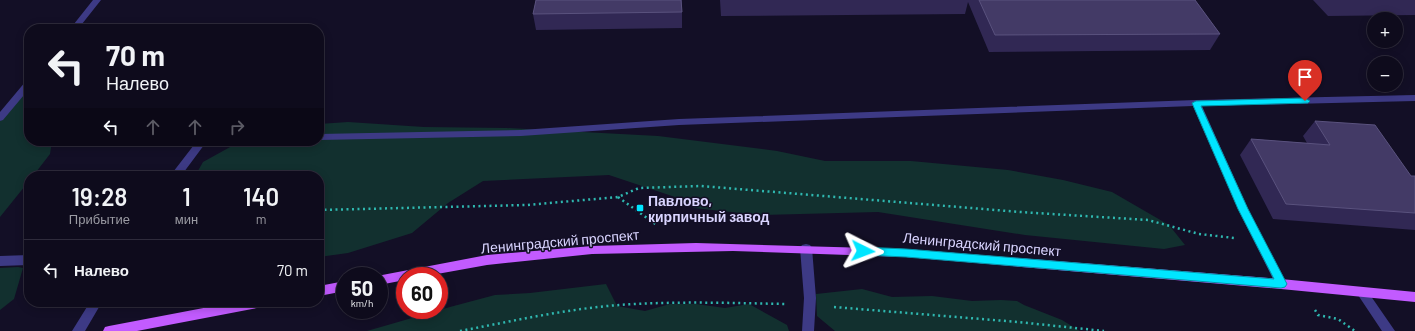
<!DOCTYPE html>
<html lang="ru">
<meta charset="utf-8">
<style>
body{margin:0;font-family:Barlow,sans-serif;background:#171425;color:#f1f3f6;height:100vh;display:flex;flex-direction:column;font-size:15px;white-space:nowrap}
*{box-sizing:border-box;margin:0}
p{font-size:13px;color:#9b9ba3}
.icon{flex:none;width:22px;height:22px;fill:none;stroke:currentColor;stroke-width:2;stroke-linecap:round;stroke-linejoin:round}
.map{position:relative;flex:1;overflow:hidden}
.details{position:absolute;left:24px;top:171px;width:300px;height:136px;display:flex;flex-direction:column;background:#0e0b1c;border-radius:16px;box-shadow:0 2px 10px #0003,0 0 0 1px #2e2b3b}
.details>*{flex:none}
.banner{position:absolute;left:24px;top:24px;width:300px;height:122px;border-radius:16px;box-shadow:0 2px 10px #0003,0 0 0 1px #2e2b3b;background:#0e0b1c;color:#f1f3f6;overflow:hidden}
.fabs{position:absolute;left:1367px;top:12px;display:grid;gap:8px}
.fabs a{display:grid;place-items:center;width:36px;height:36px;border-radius:50%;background:#0e0b1c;box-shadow:0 2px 10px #0003,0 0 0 1px #2e2b3b;font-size:20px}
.speed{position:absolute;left:336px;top:267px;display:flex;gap:8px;font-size:20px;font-weight:700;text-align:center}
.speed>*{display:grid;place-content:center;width:52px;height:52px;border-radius:50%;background:#0e0b1c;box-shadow:0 2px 10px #0003,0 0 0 1px #2e2b3b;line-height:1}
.speed small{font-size:10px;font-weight:400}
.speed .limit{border:6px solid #d22;background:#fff;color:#111}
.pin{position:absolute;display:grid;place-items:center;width:34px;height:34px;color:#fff;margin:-41px -17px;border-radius:50% 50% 50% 0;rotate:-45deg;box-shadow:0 0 4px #0007}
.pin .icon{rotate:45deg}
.me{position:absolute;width:44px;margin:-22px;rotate:93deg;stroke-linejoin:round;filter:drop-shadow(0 0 3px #0008)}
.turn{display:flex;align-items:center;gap:14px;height:84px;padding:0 16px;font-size:18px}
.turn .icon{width:52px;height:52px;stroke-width:2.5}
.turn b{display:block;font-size:28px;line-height:34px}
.lanes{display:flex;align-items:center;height:38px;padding:0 16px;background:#0003;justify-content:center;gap:20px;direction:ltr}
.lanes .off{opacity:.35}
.eta{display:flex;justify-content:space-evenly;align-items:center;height:68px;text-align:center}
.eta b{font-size:24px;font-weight:600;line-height:28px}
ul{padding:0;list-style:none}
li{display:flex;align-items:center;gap:12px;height:60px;padding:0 16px;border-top:1px solid #2e2b3b}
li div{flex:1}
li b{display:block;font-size:15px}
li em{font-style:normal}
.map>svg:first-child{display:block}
.green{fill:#12302f}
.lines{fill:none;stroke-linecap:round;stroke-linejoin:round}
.path{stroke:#2fb8b0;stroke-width:2.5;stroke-dasharray:2 3.5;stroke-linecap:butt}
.minor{fill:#3d3a85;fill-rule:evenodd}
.major{fill:#c25bff;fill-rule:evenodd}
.wall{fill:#312854}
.building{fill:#433a66;stroke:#5a527e}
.route{fill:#00e5ff;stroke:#0095a6}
.poi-dot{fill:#00e5ff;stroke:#130f26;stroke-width:1.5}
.labels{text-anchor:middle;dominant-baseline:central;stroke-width:3;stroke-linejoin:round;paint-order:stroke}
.poi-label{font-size:14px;font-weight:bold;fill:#d9d4ff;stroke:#130f26;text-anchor:start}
.street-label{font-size:14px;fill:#d9d4ff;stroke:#130f26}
</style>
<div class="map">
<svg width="1415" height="331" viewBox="0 0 1415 331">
<rect width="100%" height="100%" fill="#130f26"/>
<!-- green -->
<path class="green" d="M29 84V141H52L50 154 33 176H29V181L0 217V121Z
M348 122 424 127 506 128 658 136 777 151 825 161H911L1008 170 1063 180 1112 192 1169 225 1185 245 1164 249 1025 235 878 212 759 215 694 208 675 197 609 175 483 181 448 203 412 233 348 253 319 257V176H195L203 162 241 141H319V124Z
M18 267 23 268 14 299 0 310V268Z
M606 284 617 306 645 311 670 304H696L725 308 749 304 787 325 789 331H367L450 307 495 295 530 293Z
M862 289 892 297 932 296 972 301 1001 300 1017 301 1024 305 1062 320 1080 331H835L817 316 816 294Z"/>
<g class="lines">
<!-- path -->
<path class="path" d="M618 197 658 226
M319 210 527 205 618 197 639 188 701 186 1020 212 1148 220 1199 234 1234 238
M834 307 1018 322 1104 331
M1315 310 1318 315 1338 319 1355 331
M460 331C513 321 566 309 619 305 675 301 731 303 787 304"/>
<!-- minor -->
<path class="minor" d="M93 0H101L78 29H70Z
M29 80V89L3 120 0 121V112L26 81Z
M1415 95V101L1202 106 1248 209 1287 284 1285 287 1281 289 1277 287 1238 209 1193 106 679 125 521 136 319 140V134L521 130 679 119 1196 100Z
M197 141H207L181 176H170Z
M806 244 810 245 812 248 816 298 814 331H802L804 298 800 248 802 245Z
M29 255V265L0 266V256Z
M1362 287 1366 289 1395 331H1382L1356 292 1358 289Z
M90 302H102L85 331H72Z"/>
<!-- major -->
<path class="major" d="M696 243 906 249 1281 279 1415 292V302L1281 289 906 257 733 251 592 254 487 265 426 276H405V280L379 285V276H377L487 255 592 246Z
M345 281V291L319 296V286Z
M235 302H268L266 306 262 307 137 331H103L105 327 109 326Z"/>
</g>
<!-- wall -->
<path class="wall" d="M536 0H682V28L536 30 533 14Z
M720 0H1195L1220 34 1210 50 989 52 968 2 965 14 721 16Z
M1313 0H1415V15L1328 16Z
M1315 121 1411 176H1415V230L1273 219 1240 155 1251 139 1307 143 1303 136Z"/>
<!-- building -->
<path class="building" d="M536 0H681L682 12 533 14Z
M979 0H1195L1220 34 995 35Z
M170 28 169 29H111Z
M1315 121 1375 125 1411 176H1415V213L1286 204 1251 139 1330 145Z"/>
<!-- route -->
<path class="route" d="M1305 98 1310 101 1308 103 1201 106 1248 209 1287 284 1285 287 1281 288 906 257 863 255 860 254 858 251 860 248 863 247 906 249 1274 279 1238 209 1192 103 1196 101Z"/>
<!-- markers -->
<rect class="poi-dot" x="636" y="204" width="8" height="8" rx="2"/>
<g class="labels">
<!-- poi labels -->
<g class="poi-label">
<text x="648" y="200">Павлово,<tspan x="648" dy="16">кирпичный завод</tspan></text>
</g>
<!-- street labels -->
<g class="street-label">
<text transform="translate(560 241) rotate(-5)">Ленинградский проспект</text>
<text transform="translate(982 244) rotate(5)">Ленинградский проспект</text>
</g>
</g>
</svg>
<div class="fabs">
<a>+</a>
<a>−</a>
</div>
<div class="speed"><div>50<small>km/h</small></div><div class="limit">60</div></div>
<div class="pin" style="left:1305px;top:101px;background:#d93025"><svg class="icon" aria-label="arrive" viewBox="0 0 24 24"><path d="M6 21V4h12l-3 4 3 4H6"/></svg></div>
<svg class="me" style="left:863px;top:251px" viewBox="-20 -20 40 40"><path d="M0-17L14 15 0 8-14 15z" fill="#00e5ff" stroke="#fff" stroke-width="4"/></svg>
<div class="banner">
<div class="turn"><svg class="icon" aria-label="left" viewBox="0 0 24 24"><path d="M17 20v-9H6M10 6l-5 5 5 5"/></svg><div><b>70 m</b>Налево</div></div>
<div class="lanes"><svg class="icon" aria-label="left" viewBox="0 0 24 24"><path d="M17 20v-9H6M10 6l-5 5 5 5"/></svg><svg class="icon off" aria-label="ahead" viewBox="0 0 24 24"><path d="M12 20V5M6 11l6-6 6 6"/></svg><svg class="icon off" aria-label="ahead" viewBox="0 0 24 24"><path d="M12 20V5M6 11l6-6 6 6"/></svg><svg class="icon off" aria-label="right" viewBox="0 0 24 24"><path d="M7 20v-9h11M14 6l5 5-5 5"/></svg></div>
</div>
<section class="details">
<div class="eta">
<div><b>19:28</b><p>Прибытие</p></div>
<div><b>1</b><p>мин</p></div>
<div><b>140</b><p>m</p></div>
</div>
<ul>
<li><svg class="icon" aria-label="left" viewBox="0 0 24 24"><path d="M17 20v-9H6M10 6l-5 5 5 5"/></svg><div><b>Налево</b></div><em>70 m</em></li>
</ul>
</section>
</div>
